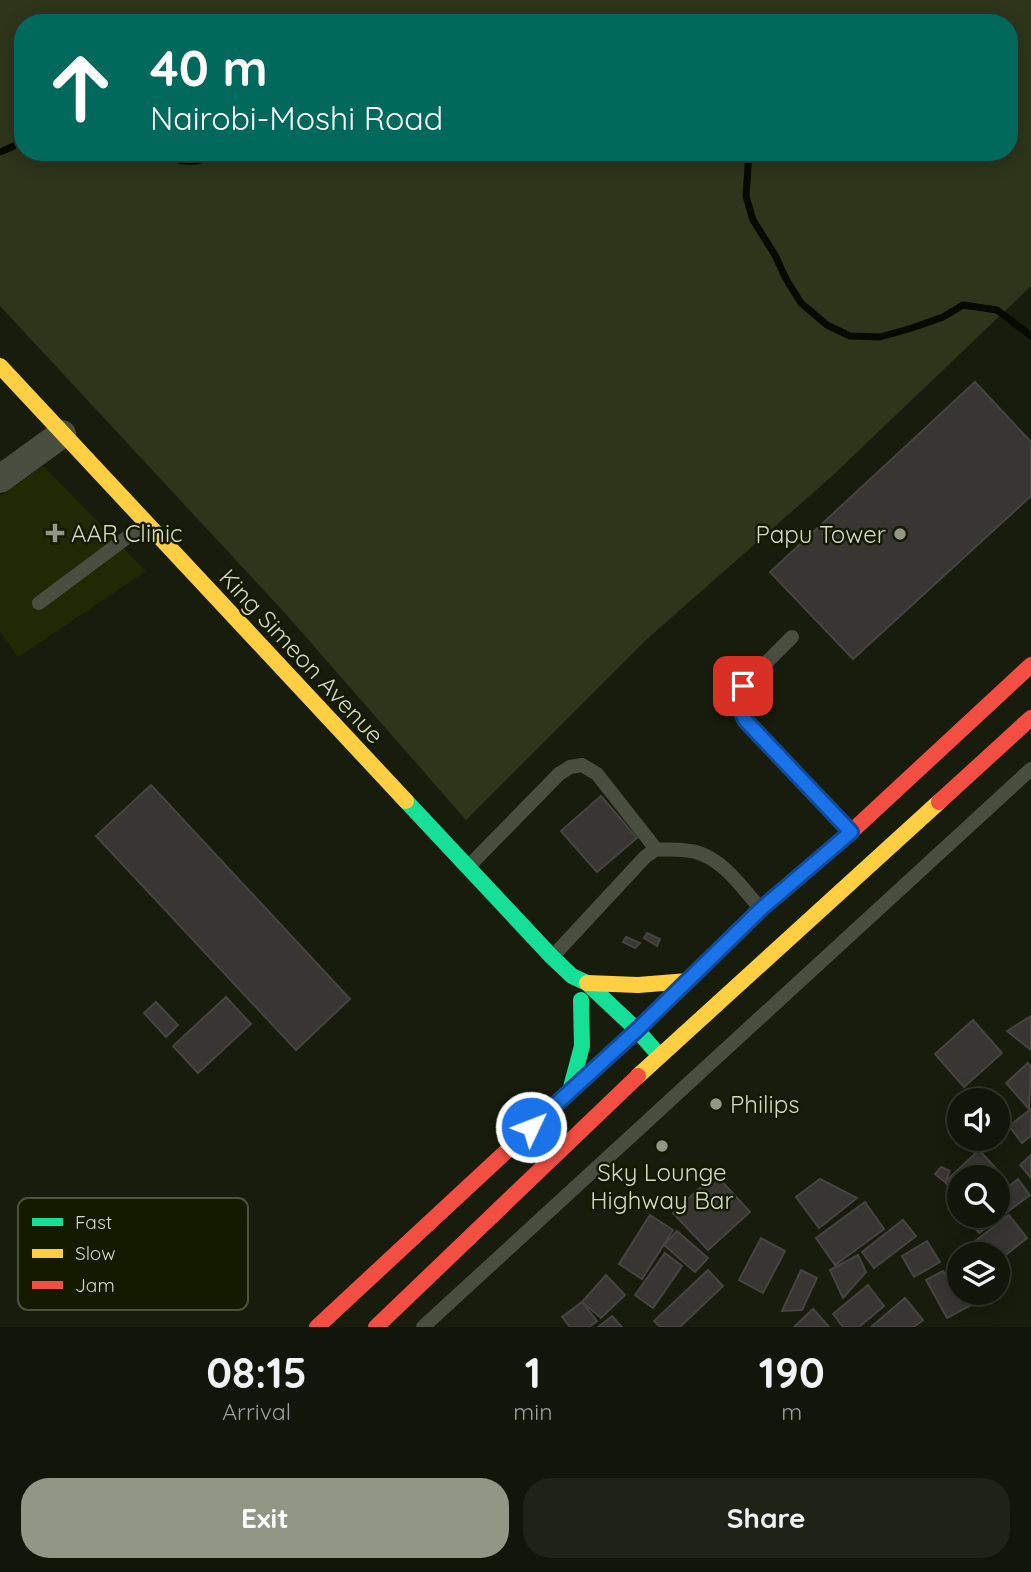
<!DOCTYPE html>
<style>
body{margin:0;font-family:Quicksand,sans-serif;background:#1f2217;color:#f1f3f6;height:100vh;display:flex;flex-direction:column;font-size:26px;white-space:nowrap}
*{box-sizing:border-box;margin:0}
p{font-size:23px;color:#9c9f9c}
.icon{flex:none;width:38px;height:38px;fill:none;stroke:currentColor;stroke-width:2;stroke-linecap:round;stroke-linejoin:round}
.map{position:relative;height:1327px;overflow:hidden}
.details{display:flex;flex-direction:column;background:#121509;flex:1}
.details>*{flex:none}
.guide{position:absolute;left:14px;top:14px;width:1004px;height:147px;border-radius:28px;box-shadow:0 4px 18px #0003,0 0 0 2px #31342a;background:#00695c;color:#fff;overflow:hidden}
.tools{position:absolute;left:947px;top:1088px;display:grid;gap:14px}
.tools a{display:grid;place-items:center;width:63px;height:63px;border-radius:50%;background:#121509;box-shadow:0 4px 18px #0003,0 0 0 2px #31342a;font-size:35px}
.pin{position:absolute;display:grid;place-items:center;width:60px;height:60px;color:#fff;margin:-30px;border-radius:14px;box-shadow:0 4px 10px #0006}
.me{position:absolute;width:77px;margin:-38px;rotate:47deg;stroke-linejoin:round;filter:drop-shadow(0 0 5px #0008)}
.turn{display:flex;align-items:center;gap:24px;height:147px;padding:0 21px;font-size:32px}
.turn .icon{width:91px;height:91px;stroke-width:2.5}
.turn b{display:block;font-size:49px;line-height:60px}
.eta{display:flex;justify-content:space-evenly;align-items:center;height:119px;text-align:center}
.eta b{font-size:42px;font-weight:700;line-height:49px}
.action{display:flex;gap:14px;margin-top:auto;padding:14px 21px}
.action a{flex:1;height:80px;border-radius:28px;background:#919685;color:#fff;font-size:28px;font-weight:700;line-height:80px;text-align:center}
.action a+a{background:#1f2217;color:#f1f3f6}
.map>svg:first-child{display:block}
.built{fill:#202804}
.green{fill:#2e351b;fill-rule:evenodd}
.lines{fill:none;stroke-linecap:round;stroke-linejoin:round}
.stream{stroke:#060a01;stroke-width:7}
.building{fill:#383633;stroke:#454441;stroke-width:2}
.lane{stroke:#4a4e41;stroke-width:14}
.street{stroke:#4a4e41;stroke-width:28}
.fast{stroke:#16e098;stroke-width:16}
.slow{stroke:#ffcf43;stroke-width:16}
.jam{stroke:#f24e42;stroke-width:16}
.route-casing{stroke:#114b97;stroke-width:18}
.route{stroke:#1a73e8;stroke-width:12}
.poi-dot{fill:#919685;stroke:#131a00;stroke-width:2.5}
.labels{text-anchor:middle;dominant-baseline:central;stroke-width:5;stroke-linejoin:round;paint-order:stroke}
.poi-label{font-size:24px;fill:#d2d8c6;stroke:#131a00;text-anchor:start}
.street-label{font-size:24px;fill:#d2d8c6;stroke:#131a00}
.key{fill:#131a00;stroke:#4c533b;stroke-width:2}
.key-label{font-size:19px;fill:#d2d8c6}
</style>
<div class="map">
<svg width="1031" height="1327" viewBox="0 0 1031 1327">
<rect width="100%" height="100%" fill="#181c0c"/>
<!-- built -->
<path class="built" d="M43 466 146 571 18 657 0 631V496Z"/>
<!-- green -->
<path class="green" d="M0 0H1031V286L831 477 646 640 466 820 284 612 0 306ZM23 23H1010V152H23Z"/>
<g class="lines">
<!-- stream -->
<path class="stream" d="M0 152 23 142
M156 152C182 164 195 165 221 152
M749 152 746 196 753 220 775 255 786 279 801 303 827 325 850 336 880 337 912 328 943 317 963 305 997 310 1031 336"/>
</g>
<!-- building -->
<path class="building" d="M975 382 1031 442V496L853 659 770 572Z
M151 785 350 999 296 1050 96 836Z
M601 796 637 838 597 872 561 831Z
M647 933 660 939 657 946 644 938Z
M626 937 640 943 635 948 623 942Z
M226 997 251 1024 198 1073 173 1046Z
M156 1002 178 1025 166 1037 144 1013Z
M1031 1016V1050L1007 1031Z
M973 1020 1002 1053 964 1087 935 1054Z
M1028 1063 1031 1067 1029 1109 1006 1083Z
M959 1107V1132L947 1124Z
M1031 1109V1136L1022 1143 1009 1126Z
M979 1150 1000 1173 995 1178H959V1198L945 1182Z
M1031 1155V1178L1020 1165Z
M941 1167 950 1171 945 1182 935 1174Z
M715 1174 750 1212 708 1250 673 1213Z
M820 1179 857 1198 819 1228 796 1197Z
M1018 1179 1030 1195 979 1233 967 1217 998 1216V1195Z
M865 1202 884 1229 835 1265 816 1238Z
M650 1215 673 1230 642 1279 619 1264Z
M1009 1215 1027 1238 998 1261V1255H984L974 1242Z
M903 1220 916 1236 874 1268 862 1252Z
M677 1231 708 1258 695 1272 664 1245Z
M761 1238 785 1251 763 1293 739 1280Z
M927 1241 940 1262 914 1277 902 1256Z
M665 1253 682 1266 653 1308 635 1295Z
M858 1255 866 1272 843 1298 830 1270Z
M708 1270 723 1286 680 1327H660L654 1321Z
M801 1270 817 1278 802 1310 782 1311Z
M943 1271 952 1287 959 1284V1293H972L977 1302 947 1318 926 1280Z
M606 1275 625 1295 601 1318 582 1302Z
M868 1285 884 1306 859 1327H843L833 1314Z
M905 1298 923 1320 914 1327H871Z
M582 1302 597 1321 589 1327H570L562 1317Z
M813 1309 829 1327H794Z
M612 1316 622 1327H598Z"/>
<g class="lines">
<!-- lane -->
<path class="lane" d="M39 603 145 524
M792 637 743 686 739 705 745 720 850 831
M469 866 559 774 570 767 582 765 597 774 656 849
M554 955 645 857 656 849C669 850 684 849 696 852 724 860 742 888 760 908
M423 1327 1031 769"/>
<!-- street -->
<path class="street" d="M0 479 62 434"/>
<!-- fast -->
<path class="fast" d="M406 801 552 957 572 976 587 983 637 1030 658 1054
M570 1091 582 1046 581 1000
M526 1133 637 1030 761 909 794 881"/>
<!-- slow -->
<path class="slow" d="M0 366 406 801
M587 983 638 985 688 981
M638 1076 939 802"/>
<!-- jam -->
<path class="jam" d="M939 802 1031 718
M794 881 851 832 1031 665
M317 1327 526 1133
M376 1327 638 1076"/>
</g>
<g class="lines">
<defs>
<path id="route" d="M531 1127 637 1030 761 909 851 832 745 720 739 705 743 686"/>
</defs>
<!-- route casing -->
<use href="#route" class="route-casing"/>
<!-- route -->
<use href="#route" class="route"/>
</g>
<!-- markers -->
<g class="poi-dot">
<path d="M51.5 522.5h7v7h7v7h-7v7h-7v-7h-7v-7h7z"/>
<circle cx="900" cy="534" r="7"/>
<circle cx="716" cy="1104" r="7"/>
<circle cx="662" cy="1146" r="7"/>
</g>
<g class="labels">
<!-- poi labels -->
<g class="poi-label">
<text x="71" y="533">AAR Clinic</text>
<text x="886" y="534" text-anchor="end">Papu Tower</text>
<text x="730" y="1104">Philips</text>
<text x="662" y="1172" text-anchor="middle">Sky Lounge<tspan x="662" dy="28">Highway Bar</tspan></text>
</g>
<!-- street labels -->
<g class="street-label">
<text transform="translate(302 656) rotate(47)">King Simeon Avenue</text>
</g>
</g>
<!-- legend -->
<rect x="18" y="1198" width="230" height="112" rx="10" class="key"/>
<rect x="32" y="1218" width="31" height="8" fill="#16e098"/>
<rect x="32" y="1249" width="31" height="9" fill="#ffcf43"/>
<rect x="32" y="1281" width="31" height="8" fill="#f24e42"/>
<g class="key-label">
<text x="75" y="1229">Fast</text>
<text x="75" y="1260">Slow</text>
<text x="75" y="1292">Jam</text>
</g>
</svg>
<div class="tools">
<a><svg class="icon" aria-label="sound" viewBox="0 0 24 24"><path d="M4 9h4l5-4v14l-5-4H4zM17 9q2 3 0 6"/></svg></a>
<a><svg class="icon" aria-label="search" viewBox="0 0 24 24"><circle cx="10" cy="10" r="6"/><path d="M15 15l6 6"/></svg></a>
<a><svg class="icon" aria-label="layers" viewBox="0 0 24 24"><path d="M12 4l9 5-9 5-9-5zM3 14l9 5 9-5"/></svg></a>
</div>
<div class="pin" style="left:743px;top:686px;background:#d93025"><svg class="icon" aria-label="arrive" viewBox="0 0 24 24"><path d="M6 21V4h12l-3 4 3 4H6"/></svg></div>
<svg class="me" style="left:531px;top:1127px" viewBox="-20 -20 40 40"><circle r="17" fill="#1a73e8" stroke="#fff" stroke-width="3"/><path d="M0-11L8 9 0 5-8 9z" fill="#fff"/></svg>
<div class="guide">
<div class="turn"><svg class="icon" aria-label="ahead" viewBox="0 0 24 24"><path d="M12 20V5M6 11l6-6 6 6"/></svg><div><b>40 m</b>Nairobi-Moshi Road</div></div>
</div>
</div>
<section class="details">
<div class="eta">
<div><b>08:15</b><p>Arrival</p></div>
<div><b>1</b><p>min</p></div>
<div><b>190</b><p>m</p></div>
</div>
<div class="action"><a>Exit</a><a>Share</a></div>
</section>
